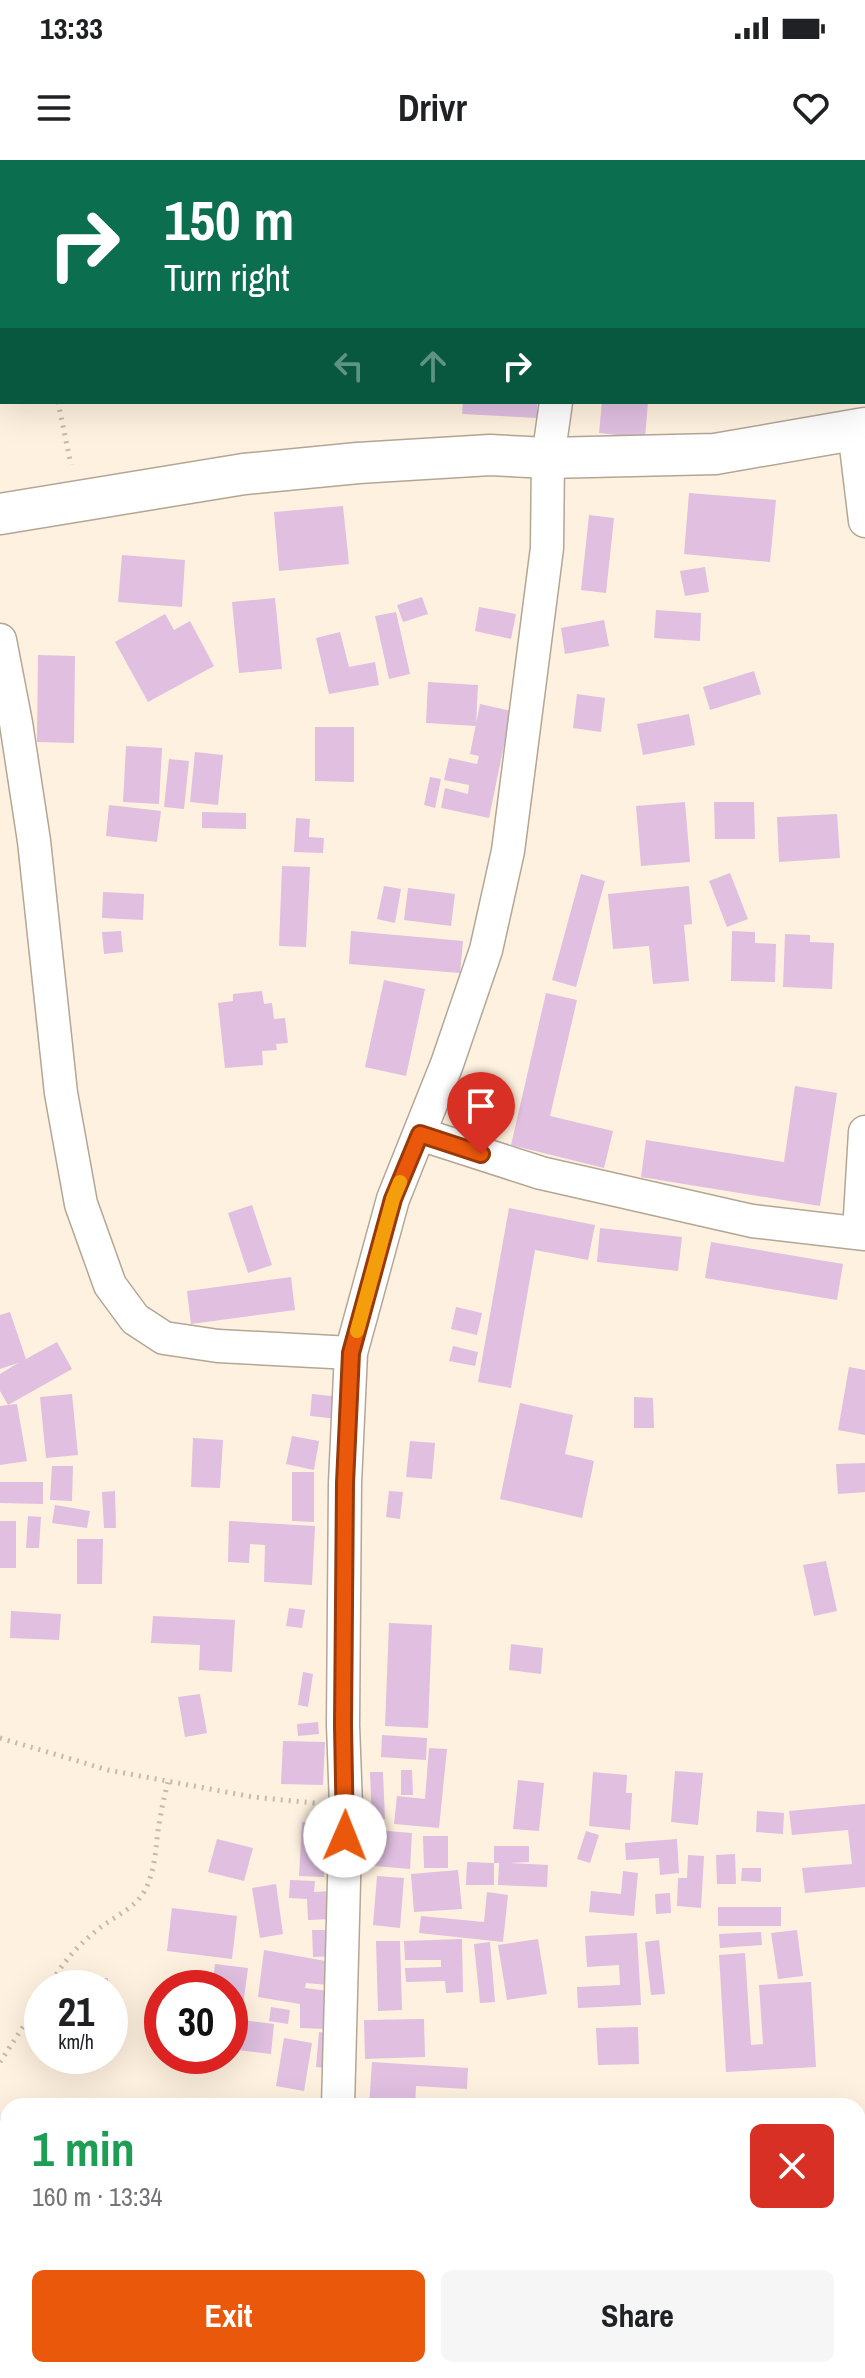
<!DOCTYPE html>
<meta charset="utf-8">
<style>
body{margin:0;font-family:"Archivo Narrow",sans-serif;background:#f6f6f6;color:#202124;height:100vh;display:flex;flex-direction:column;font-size:30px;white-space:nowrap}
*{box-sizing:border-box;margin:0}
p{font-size:26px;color:#757577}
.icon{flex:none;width:44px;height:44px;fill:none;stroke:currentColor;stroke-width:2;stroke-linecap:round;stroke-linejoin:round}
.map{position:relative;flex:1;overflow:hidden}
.sheet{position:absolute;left:0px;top:1938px;width:866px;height:280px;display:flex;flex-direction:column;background:#fff;border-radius:24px 24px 0 0;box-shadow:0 8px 32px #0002}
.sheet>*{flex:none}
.guide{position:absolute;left:0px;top:0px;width:866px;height:244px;box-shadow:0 8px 32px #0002;background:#0b6e4f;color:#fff;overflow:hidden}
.speed{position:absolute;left:24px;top:1810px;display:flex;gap:16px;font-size:40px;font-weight:700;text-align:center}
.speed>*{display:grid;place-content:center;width:104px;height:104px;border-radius:50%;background:#fff;box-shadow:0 8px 32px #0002;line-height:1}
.speed small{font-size:20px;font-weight:400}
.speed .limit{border:12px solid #d22;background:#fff;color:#111}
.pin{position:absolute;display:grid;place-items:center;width:68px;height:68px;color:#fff;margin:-82px -34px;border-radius:50% 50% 50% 0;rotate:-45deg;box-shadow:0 0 8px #0007}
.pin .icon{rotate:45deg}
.me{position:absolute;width:88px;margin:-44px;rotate:1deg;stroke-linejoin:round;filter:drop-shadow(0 0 6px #0008)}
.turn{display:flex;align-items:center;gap:28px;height:168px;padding:0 32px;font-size:36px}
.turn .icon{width:104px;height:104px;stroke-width:2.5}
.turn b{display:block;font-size:56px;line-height:68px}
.lanes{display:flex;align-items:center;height:76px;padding:0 32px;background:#0003;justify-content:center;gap:40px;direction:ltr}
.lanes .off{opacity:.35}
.round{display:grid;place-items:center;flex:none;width:84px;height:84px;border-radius:12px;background:#f6f6f6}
.summary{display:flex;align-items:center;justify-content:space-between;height:136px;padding:0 32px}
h1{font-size:48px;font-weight:700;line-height:60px;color:#1e9e55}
.button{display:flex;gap:16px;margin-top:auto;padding:16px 32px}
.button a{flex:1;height:92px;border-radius:12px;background:#ea580c;color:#fff;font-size:32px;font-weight:700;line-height:92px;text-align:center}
.button a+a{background:#f6f6f6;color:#202124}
.status{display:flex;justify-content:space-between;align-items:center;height:56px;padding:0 40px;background:#fff;direction:ltr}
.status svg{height:22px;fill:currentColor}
header{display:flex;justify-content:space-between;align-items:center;height:104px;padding:0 32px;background:#fff;font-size:36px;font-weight:700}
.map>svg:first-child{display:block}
.building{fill:#e0bfe1}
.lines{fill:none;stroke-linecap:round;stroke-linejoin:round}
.minor-casing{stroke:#b3a695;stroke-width:35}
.major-casing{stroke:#b3a695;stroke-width:43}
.path{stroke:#c5baab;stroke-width:5;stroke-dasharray:2 6;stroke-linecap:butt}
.minor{stroke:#fff;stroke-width:32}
.major{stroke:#fff;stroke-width:40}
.route-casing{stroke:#983908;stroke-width:20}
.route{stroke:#ea580c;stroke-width:14}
.slow{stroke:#f59e0b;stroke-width:14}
</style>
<div class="status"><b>13:33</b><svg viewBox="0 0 49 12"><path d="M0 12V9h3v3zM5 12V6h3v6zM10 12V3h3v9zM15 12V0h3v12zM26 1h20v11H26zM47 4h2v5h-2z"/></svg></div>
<header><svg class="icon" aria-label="menu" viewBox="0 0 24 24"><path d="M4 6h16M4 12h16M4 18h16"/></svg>Drivr<svg class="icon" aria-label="heart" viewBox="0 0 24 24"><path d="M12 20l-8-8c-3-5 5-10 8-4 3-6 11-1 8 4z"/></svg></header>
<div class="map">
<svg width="865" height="2218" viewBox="0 0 865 2218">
<rect width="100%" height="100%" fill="#fff1df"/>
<!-- building -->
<path class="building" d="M463 242H537V258L462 254Z
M602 242H648L645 278 599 273Z
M689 333 776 340 770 402 684 394Z
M343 346 349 404 279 411 274 352Z
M589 355 614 358 606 433 581 430Z
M122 395 185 400 182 447 118 442Z
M705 407 709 432 685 436 680 411Z
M422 437 428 454 403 462 397 445Z
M275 438 282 509 239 513 232 442Z
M479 447 516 454 511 479 475 471Z
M656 450 701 453 700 481 654 478Z
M396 452 410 514 389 519 375 456Z
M165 454 174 470 190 461 214 506 148 542 115 482Z
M604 460 609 486 565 494 561 468Z
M340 472 349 507 375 502 379 525 329 534 316 478Z
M38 495 75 496 74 583 37 582Z
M754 511 761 534 710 550 703 527Z
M428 522 478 525 476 566 426 563Z
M577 534 605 538 601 572 573 568Z
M480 544 511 551 489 658 441 648 445 628 468 634 469 625 444 620 449 598 477 604 479 596 470 594Z
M689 554 695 585 643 595 637 564Z
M315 567H354V622L315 621Z
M126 586 162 588 159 644 123 642Z
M195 592 223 595 218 645 190 642Z
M169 599 189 601 184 649 164 647Z
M430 617 441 619 435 648 424 645Z
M685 642 690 702 641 706 636 646Z
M714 642H754L755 679H715Z
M109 645 161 651 157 682 106 676Z
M202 652 246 653V669L202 668Z
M837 654 840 698 779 702 777 657Z
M296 658 310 659 309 677 324 678 323 693 294 692Z
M282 706 310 707 306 787 279 786Z
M730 713 748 759 727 767 709 721Z
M581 714 605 721 576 827 552 820Z
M384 726 401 729 395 763 377 759Z
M689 726 692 764 684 765 689 821 653 824 649 786 613 789 608 734Z
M408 728 455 734 451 766 404 760Z
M103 732 144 734 143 760 102 758Z
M121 771 123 792 104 794 102 772Z
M351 771 463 781 460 813 349 804Z
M732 771 755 772V783L776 784 775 822 731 821Z
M785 774 810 775V782L834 783 832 829 783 827Z
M384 820 425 829 406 916 365 907Z
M262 831 264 844 272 843 274 859 285 858 288 883 276 884 277 890 262 891 263 905 225 908 218 843 233 841V834Z
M546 833 577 840 550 956 613 971 604 1008 511 985Z
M795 926 837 933 820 1046 641 1017 646 980 784 1002Z
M252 1045 272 1105 248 1113 228 1053Z
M509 1048 595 1065 588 1100 535 1090 511 1228 478 1222Z
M600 1068 682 1077 678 1111 597 1102Z
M711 1082 843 1104 837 1140 705 1118Z
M291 1117 295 1150 191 1164 187 1131Z
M456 1147 482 1153 477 1175 451 1169Z
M10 1152 26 1199 57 1182 72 1209 8 1245 17 1244 27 1301 0 1305V1246L8 1245 0 1231V1214L18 1203 0 1209V1155Z
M453 1186 478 1192 475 1206 449 1201Z
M849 1207 865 1210V1275L838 1270Z
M72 1234 78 1295 46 1298 40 1237Z
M312 1234 350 1238 348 1260 310 1256Z
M634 1237 653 1238 654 1268H634Z
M520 1243 573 1255 565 1294 594 1301 582 1358 500 1339Z
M292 1276 319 1281 314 1310 286 1304Z
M193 1278 223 1280 220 1328 191 1327Z
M410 1281 435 1283 432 1319 406 1317Z
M865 1303V1332L838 1334 836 1304Z
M52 1306H73L72 1341 50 1340Z
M292 1312H314V1362L292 1361Z
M0 1322H43V1344L0 1343Z
M115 1331 116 1368H104L102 1332Z
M389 1331 403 1332 400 1359 386 1357Z
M55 1345 90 1351 87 1368 52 1363Z
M28 1356 41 1357 39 1388H26Z
M0 1361H16V1408H0Z
M229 1361 315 1366 312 1425 264 1422 265 1385 250 1384 249 1403 228 1402Z
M77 1379H103L102 1424H77Z
M826 1401 837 1451 814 1456 803 1405Z
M289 1448 305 1450 302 1468 286 1466Z
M11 1451 61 1454 59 1480 10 1478Z
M153 1456 235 1460 232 1512 199 1510 200 1485 151 1483Z
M389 1463 432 1465 428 1568 385 1566Z
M511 1484 543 1488 541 1514 509 1510Z
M303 1512 313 1514 308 1547 298 1545Z
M200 1534 207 1573 185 1577 178 1537Z
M318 1562 319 1574 298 1576 297 1564Z
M382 1575 427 1578 426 1600 381 1597Z
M283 1581 325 1582 323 1625 281 1624Z
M429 1588 447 1589 439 1668 394 1664 397 1636 425 1639Z
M401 1610H412L413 1635H401Z
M675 1611 703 1613 698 1665 671 1662Z
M370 1612H383L385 1659 372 1660Z
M593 1612 627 1615 626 1633H632L630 1670 589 1666Z
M518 1620 544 1623 539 1671 513 1669Z
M865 1644V1727L805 1733 802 1708 852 1704 848 1670 792 1675 789 1651Z
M757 1651 784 1653 783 1674 756 1672Z
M302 1662 327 1664 324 1717 299 1716Z
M376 1670 412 1673 410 1709 374 1706Z
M586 1671 599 1675 590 1703 577 1699Z
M423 1676H448V1708H424Z
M217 1679 253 1688 244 1721 208 1712Z
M677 1679 679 1713 660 1715 659 1698 626 1700 625 1683Z
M494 1686H529V1702L510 1703 548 1705 547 1727 498 1725 499 1703H494Z
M735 1694 736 1724H717L716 1695Z
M688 1695 704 1696 701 1748 677 1746 678 1718H687Z
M467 1702 494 1703V1725H466Z
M742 1708H761V1722L741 1721Z
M458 1710 462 1749 414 1752 411 1714Z
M623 1711 638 1713 634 1756 589 1752 591 1731 621 1734Z
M377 1716 404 1718 400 1768 373 1765Z
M290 1720 315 1721 314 1732 332 1731 333 1759 308 1760 307 1739 289 1738Z
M276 1724 283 1774 260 1778 252 1728Z
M487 1732 508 1735 503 1782 419 1773 421 1756 484 1762Z
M670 1733 671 1753 656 1754 655 1734Z
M718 1747H781V1766H718Z
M172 1748 237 1756 232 1799 167 1791Z
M312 1770H335L336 1796 313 1797Z
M797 1770 803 1816 778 1819 771 1773Z
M761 1772 762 1785 720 1788 719 1774Z
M637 1773 641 1845 578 1848 577 1827 620 1825 619 1805 587 1807 585 1776Z
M462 1779 463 1832 446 1833 445 1821 406 1822 405 1808 441 1807V1800H405L404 1781Z
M538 1779 547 1834 507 1840 498 1785Z
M659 1780 665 1834 651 1835 645 1782Z
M376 1781H400L402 1850 378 1851Z
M490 1782 495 1842 480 1843 474 1784Z
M264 1790 331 1802 328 1825 306 1823 305 1828 329 1831 326 1869 300 1868V1844L258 1837Z
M745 1793 751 1885 763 1884 759 1825 811 1822 816 1907 726 1912 719 1795Z
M215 1804 248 1808 241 1860 274 1864 271 1894 230 1889V1828H212Z
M170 1817 206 1824V1828H168Z
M90 1818H108V1828H89Z
M271 1847 290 1850 288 1864 269 1861Z
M424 1859 425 1897 365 1899 364 1860Z
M638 1867 639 1904 598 1905 596 1868Z
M319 1872 332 1874 328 1908 316 1907Z
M284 1878 312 1883 304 1931 276 1926Z
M372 1902 468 1908 467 1929 416 1926 415 1946H369Z
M0 1957H8V2019H0Z
M346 2210H422V2215L346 2213Z
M599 2210H618L620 2218H589L588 2213Z
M84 2212 137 2213V2218H84Z"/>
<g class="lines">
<defs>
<path id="minor" d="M613 2 614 0
M854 270 865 361
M0 480 16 563 34 681 61 933 81 1044 110 1125 135 1159 164 1178 218 1186 351 1193
M420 974 541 1013 752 1061 865 1074
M859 1073 865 972
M338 1946 346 1646 343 1565 345 1323 351 1193 393 1039 447 904 486 790 508 691 547 388 548 298 556 242
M799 2210 816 2218
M325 2218 326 2210
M684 2218 688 2210"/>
<path id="major" d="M0 354 244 314 358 303 490 295 548 298 715 294 865 268"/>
</defs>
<!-- minor casing -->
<use href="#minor" class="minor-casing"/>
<!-- major casing -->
<use href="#major" class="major-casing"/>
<!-- path -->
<path class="path" d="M21 0V2
M58 242 71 305
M0 1578 108 1610 253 1637 315 1643
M48 1828C60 1806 76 1787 96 1771 111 1758 133 1750 144 1732 157 1709 155 1683 160 1659 162 1646 165 1634 168 1622
M0 1902 42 1838"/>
<!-- minor -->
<use href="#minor" class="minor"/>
<!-- major -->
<use href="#major" class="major"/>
</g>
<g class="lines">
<defs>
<path id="route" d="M345 1676 343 1565 345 1323 351 1193 393 1039 420 974 481 994"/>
</defs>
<!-- route casing -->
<use href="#route" class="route-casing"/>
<!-- route -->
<use href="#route" class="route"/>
<!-- slow -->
<path class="slow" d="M357 1171 393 1039 400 1022"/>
</g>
</svg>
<div class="speed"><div>21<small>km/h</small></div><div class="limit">30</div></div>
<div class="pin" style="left:481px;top:994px;background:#d93025"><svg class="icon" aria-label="arrive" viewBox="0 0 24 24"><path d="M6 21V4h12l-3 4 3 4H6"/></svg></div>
<svg class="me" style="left:345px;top:1676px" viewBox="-20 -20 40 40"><circle r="19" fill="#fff"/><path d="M0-13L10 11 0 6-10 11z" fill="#ea580c"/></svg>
<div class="guide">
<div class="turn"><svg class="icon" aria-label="right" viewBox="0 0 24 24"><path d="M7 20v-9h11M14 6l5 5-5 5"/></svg><div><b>150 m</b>Turn right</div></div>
<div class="lanes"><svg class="icon off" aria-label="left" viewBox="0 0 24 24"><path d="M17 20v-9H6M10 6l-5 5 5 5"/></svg><svg class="icon off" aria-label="ahead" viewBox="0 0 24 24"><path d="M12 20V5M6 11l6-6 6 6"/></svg><svg class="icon" aria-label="right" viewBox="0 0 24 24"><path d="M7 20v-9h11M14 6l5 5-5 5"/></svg></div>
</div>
<section class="sheet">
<div class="summary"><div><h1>1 min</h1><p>160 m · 13:34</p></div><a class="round" style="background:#d93025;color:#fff"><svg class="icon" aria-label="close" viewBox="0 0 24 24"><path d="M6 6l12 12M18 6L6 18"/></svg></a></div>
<div class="button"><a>Exit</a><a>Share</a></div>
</section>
</div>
